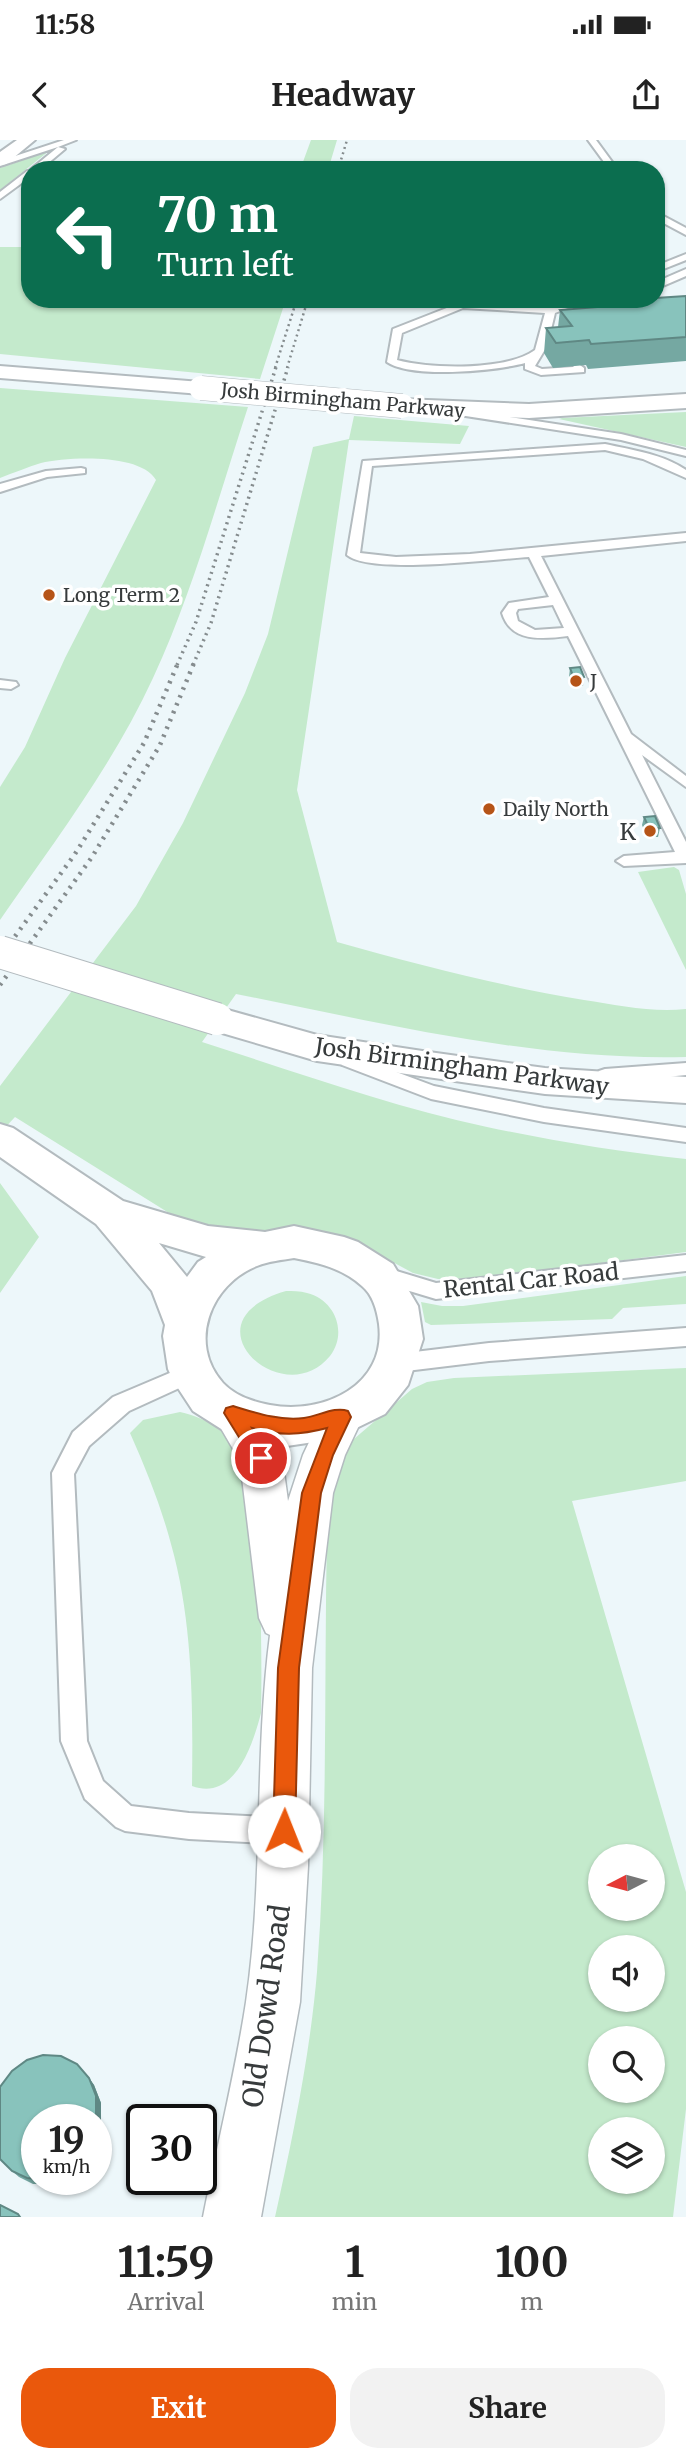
<!DOCTYPE html>
<style>
body{margin:0;font-family:Merriweather,serif;background:#f2f2f2;color:#222;height:100vh;display:flex;flex-direction:column;font-size:26px;white-space:nowrap}
*{box-sizing:border-box;margin:0}
p{font-size:23px;color:#767676}
.icon{flex:none;width:38px;height:38px;fill:none;stroke:currentColor;stroke-width:2;stroke-linecap:round;stroke-linejoin:round}
.map{position:relative;height:2077px;overflow:hidden}
.details{display:flex;flex-direction:column;background:#fff;flex:1}
.details>*{flex:none}
.top-card{position:absolute;left:21px;top:21px;width:644px;height:147px;border-radius:28px;box-shadow:0 2px 5px #0004;background:#0b6e4f;color:#fff;overflow:hidden}
.needle{width:46px;rotate:264deg}
.controls{position:absolute;left:588px;top:1704px;display:grid;gap:14px}
.controls a{display:grid;place-items:center;width:77px;height:77px;border-radius:50%;background:#fff;box-shadow:0 2px 5px #0004;font-size:35px}
.speed{position:absolute;left:21px;top:1964px;display:flex;gap:14px;font-size:35px;font-weight:700;text-align:center}
.speed>*{display:grid;place-content:center;width:91px;height:91px;border-radius:50%;background:#fff;box-shadow:0 2px 5px #0004;line-height:1}
.speed small{font-size:18px;font-weight:400}
.speed .limit{border:4px solid #111;border-radius:10px;background:#fff;color:#111}
.pin{position:absolute;display:grid;place-items:center;width:60px;height:60px;color:#fff;margin:-30px;border:4px solid #fff;border-radius:50%;box-shadow:0 2px 7px #0007}
.me{position:absolute;width:77px;margin:-38px;rotate:1deg;stroke-linejoin:round;filter:drop-shadow(0 0 5px #0008)}
.turn{display:flex;align-items:center;gap:24px;height:147px;padding:0 21px;font-size:32px}
.turn .icon{width:91px;height:91px;stroke-width:2.5}
.turn b{display:block;font-size:49px;line-height:60px}
.eta{display:flex;justify-content:space-evenly;align-items:center;height:119px;text-align:center}
.eta b{font-size:42px;font-weight:700;line-height:49px}
.cta{display:flex;gap:14px;margin-top:auto;padding:14px 21px}
.cta a{flex:1;height:80px;border-radius:28px;background:#ea580c;color:#fff;font-size:28px;font-weight:700;line-height:80px;text-align:center}
.cta a+a{background:#f2f2f2;color:#222}
.status{display:flex;justify-content:space-between;align-items:center;height:49px;padding:0 35px;background:#fff;direction:ltr}
.status svg{height:19px;fill:currentColor}
header{display:flex;justify-content:space-between;align-items:center;height:91px;padding:0 21px;background:#fff;font-size:32px;font-weight:700}
.map>svg:first-child{display:block}
.green{fill:#c4eacc;fill-rule:evenodd}
.lines{fill:none;stroke-linecap:round;stroke-linejoin:round}
.service-casing{stroke:#b3bbbf;stroke-width:4}
.minor-casing{stroke:#b3bbbf;stroke-width:3}
.tertiary-casing{stroke:#b3bbbf;stroke-width:4}
.secondary-casing{stroke:#b3bbbf;stroke-width:4}
.service{fill:#fff;fill-rule:evenodd}
.minor{fill:#fff;fill-rule:evenodd}
.tertiary{fill:#fff;fill-rule:evenodd}
.secondary{fill:#fff;fill-rule:evenodd}
.rail-far2{stroke:#858c8e;stroke-width:2.5;stroke-dasharray:2 3.5;stroke-linecap:butt}
.rail-far1{stroke:#858c8e;stroke-width:3.5;stroke-dasharray:2 4.5;stroke-linecap:butt}
.rail{stroke:#858c8e;stroke-width:4.5;stroke-dasharray:2.5 6;stroke-linecap:butt}
.secondary-bridge-far1-casing{stroke:#b3bbbf;stroke-width:25;stroke-linecap:butt}
.secondary-bridge-casing{stroke:#b3bbbf;stroke-width:34;stroke-linecap:butt}
.secondary-bridge-far1{stroke:#fff;stroke-width:24}
.secondary-bridge{stroke:#fff;stroke-width:32}
.wall{fill:#75a8a2}
.shaded-wall{fill:#5f8884}
.building{fill:#88c3bc;stroke:#5f8884;stroke-width:2}
.route{fill:#ea580c;stroke:#983908;stroke-width:2}
.poi-dot{fill:#b65417;stroke:#fff;stroke-width:2.5}
.labels{text-anchor:middle;dominant-baseline:central;stroke-width:7;stroke-linejoin:round;paint-order:stroke}
.far-street-label{font-size:19px;fill:#373b3c;stroke:#fff}
.far-poi-label{font-size:19px;fill:#373b3c;stroke:#fff;text-anchor:start}
.poi-label{font-size:23px;fill:#373b3c;stroke:#fff;text-anchor:end}
.street-label{font-size:23px;fill:#373b3c;stroke:#fff}
.near-street-label{font-size:28px;fill:#373b3c;stroke:#fff}
</style>
<div class="status"><b>11:58</b><svg viewBox="0 0 49 12"><path d="M0 12V9h3v3zM5 12V6h3v6zM10 12V3h3v9zM15 12V0h3v12zM26 1h20v11H26zM47 4h2v5h-2z"/></svg></div>
<header><svg class="icon" aria-label="back" viewBox="0 0 24 24"><path d="M15 5l-7 7 7 7"/></svg>Headway<svg class="icon" aria-label="share" viewBox="0 0 24 24"><path d="M12 15V3M7 8l5-5 5 5M5 13v7h14v-7"/></svg></header>
<div class="map">
<svg width="686" height="2077" viewBox="0 0 686 2077">
<rect width="100%" height="100%" fill="#edf7fa"/>
<!-- green -->
<path class="green" d="M311 0H337L328 30H300Z
M49 11 0 50V28Z
M0 107H30V159H286L260 239 0 214Z
M0 248 248 267C218 358 193 452 153 538 113 625 54 702 0 780V647L25 607 65 518 156 340C140 313 68 317 41 323 28 327 13 333 0 338Z
M686 272V307L559 279 562 278Z
M354 276 469 286 460 304 349 300 297 650 337 802C419 825 500 846 584 860 617 865 653 873 686 869V917C535 921 383 883 236 854L202 902C296 932 390 966 487 987 553 1001 619 1012 686 1019V1112L487 1138 438 1139 413 1133 352 1100 327 1093 299 1089 234 1093 185 1083 15 977 0 993V946L136 766 183 683 245 553 268 494 313 307 349 299Z
M674 727 679 730 686 754V830L638 732Z
M0 1043 39 1097 0 1153Z
M686 1136V1164L623 1168 612 1179 431 1185 425 1182 421 1162 442 1166H463Z
M286 1151C292 1151 300 1151 307 1153 335 1160 348 1192 330 1216 283 1274 181 1181 286 1151Z
M686 1228V1341L572 1361 686 1752V1969L673 2077H275C293 1996 310 1915 317 1832 329 1673 323 1514 328 1355L342 1316 354 1299 412 1249 427 1242 454 1238ZM600 1717H653V1769H600ZM600 1808H653V1860H600ZM600 1899H653V1951H600ZM600 1990H653V2042H600Z
M180 1272C208 1278 233 1295 246 1322 261 1354 260 1408 260 1444 261 1487 262 1530 261 1573 253 1604 235 1662 192 1646 193 1566 193 1482 171 1404 161 1366 146 1329 130 1293L143 1280Z"/>
<g class="lines">
<defs>
<path id="service" d="M64 0H76L58 7 65 9 40 30H30L58 7 0 26V21Z
M588 0H596L618 30H610Z
M27 31H30V37L0 59V52Z
M656 72 686 88V95L656 79Z
M686 114V120L656 132V126Z
M686 129V136L656 149V142Z
M576 159H591L555 173 547 206 535 226 542 229 573 227 577 223 584 228V232L541 235 525 229V223C496 231 412 239 387 222L393 189 462 162 538 165 550 168ZM463 168 545 173 535 210C506 231 432 229 397 220L402 193Z
M620 159H633L599 177 586 174Z
M463 270 621 294 686 310V316L621 300 459 275V271Z
M605 304C632 310 663 314 686 330V338L643 319 605 310 372 326 360 413 396 417 470 414 686 393V401L541 416 631 594 686 636V647L642 615 686 702V723L624 726 616 721 624 716 675 712 568 496C543 499 511 503 502 473L509 463 549 457 529 417C494 419 371 435 347 415L363 321ZM553 465 564 488 535 490 518 481 516 473 518 469Z
M81 328 85 329V333L47 337 0 352V344L46 331Z
M0 540 16 542 18 545 11 549 0 548Z
M348 914 434 946 544 968 686 988V1002L544 982 431 959 342 925 339 920 342 915Z
M686 923V935L605 943 599 941 596 936 599 931 605 929Z
M686 1115V1131L436 1159 373 1140 370 1134 373 1128 380 1126 436 1143Z
M686 1188V1206L489 1221 398 1232 390 1229 387 1223 390 1217 398 1214 489 1203Z
M191 1224 199 1227 202 1233 199 1239 129 1271 89 1306 74 1334 87 1601 103 1641 131 1666 189 1673 283 1678 292 1682 296 1691 292 1700 283 1704 189 1699 125 1691 116 1687 85 1659 61 1601 52 1333 73 1292 113 1257Z"/>
<path id="minor" d="M233 1255 248 1260 276 1304 282 1317 288 1361 303 1315 327 1264 342 1259 357 1264 363 1277 345 1315 333 1353 312 1528 308 1726 300 1862 261 2077H203C217 2006 235 1934 246 1862 264 1741 254 1617 270 1495L266 1493 259 1478 240 1321 212 1273 218 1260Z"/>
<path id="tertiary" d="M0 984 13 988 123 1061 208 1086 265 1092 294 1086 344 1097 358 1102 393 1124 418 1166 423 1199 408 1245 385 1274 334 1299 287 1306 226 1292 193 1271 174 1242 168 1229 163 1196 165 1185 152 1151 96 1084 0 1017ZM159 1103 206 1117 198 1122 187 1137ZM294 1118C319 1123 342 1128 362 1146 373 1155 377 1170 379 1184 387 1246 323 1275 270 1265 254 1262 235 1256 223 1243 187 1203 211 1144 257 1126 269 1121 282 1120 294 1118Z"/>
<path id="secondary" d="M17 0H35L6 24 0 25V12Z
M0 226 201 242 209 243 212 248 209 253 201 254 0 238Z
M686 254V268L529 278 402 273 394 271 391 266 394 261 402 259 529 264Z
M217 867 317 895 429 912 545 928 686 937V963L545 954 317 921 205 888 199 879 205 870Z"/>
</defs>
<!-- service casing -->
<use href="#service" class="service-casing"/>
<!-- minor casing -->
<use href="#minor" class="minor-casing"/>
<!-- tertiary casing -->
<use href="#tertiary" class="tertiary-casing"/>
<!-- secondary casing -->
<use href="#secondary" class="secondary-casing"/>
<!-- service -->
<use href="#service" class="service"/>
<!-- minor -->
<use href="#minor" class="minor"/>
<!-- tertiary -->
<use href="#tertiary" class="tertiary"/>
<!-- secondary -->
<use href="#secondary" class="secondary"/>
<!-- rail-far2 -->
<path class="rail-far2" d="M338 30 347 0
M275 228 297 159
M287 228 308 159"/>
<!-- rail-far1 -->
<path class="rail-far1" d="M177 525 196 482 276 227
M193 525 211 483 288 227"/>
<!-- rail -->
<path class="rail" d="M0 817 75 714 144 603 178 523
M0 845 92 717 160 605 194 523"/>
<defs>
<path id="secondary-bridge-far1" d="M201 248 402 266"/>
<path id="secondary-bridge" d="M0 812 217 879"/>
</defs>
<!-- secondary-bridge-far1 casing -->
<use href="#secondary-bridge-far1" class="secondary-bridge-far1-casing"/>
<!-- secondary-bridge casing -->
<use href="#secondary-bridge" class="secondary-bridge-casing"/>
<!-- secondary-bridge-far1 -->
<use href="#secondary-bridge-far1" class="secondary-bridge-far1"/>
<!-- secondary-bridge -->
<use href="#secondary-bridge" class="secondary-bridge"/>
</g>
<!-- wall -->
<path class="wall" d="M686 156V221L588 229 586 225 553 228 544 213 546 188 558 187 560 170 632 165V160Z
M570 528 584 537 583 546H573L569 537Z
M644 677 660 688 658 697H647L642 685Z
M89 1938 94 1945 101 1963V1984L65 2039 50 2044H33L19 2037 12 2031Z"/>
<!-- shaded-wall -->
<path class="shaded-wall" d="M89 1938 94 1945 101 1963V1984L96 2004V1979Z
M44 2039H65L50 2044Z"/>
<!-- building -->
<path class="building" d="M686 156V197L591 204 589 200 556 203 546 188 572 186 560 170 636 164 632 160 656 159V158Z
M580 527 584 537 574 538 570 528Z
M655 676 660 688H649L644 677Z
M43 1915 61 1916 77 1924 89 1938 96 1956V1979H37V2039L27 2038 12 2031 0 2019V1947L12 1931 27 1920Z
M0 2065 18 2074 20 2077H0Z"/>
<!-- route -->
<path class="route" d="M233 1266C256 1273 279 1281 304 1278 319 1276 335 1266 348 1271L351 1277 333 1315 321 1353 299 1528 295 1691 292 1699 284 1702 277 1699 273 1691 278 1528 302 1353 327 1288C301 1295 278 1296 252 1288L270 1318 268 1323 261 1326 255 1323 224 1273 226 1268Z"/>
<!-- markers -->
<g class="poi-dot">
<circle cx="49" cy="455" r="7"/>
<circle cx="576" cy="541" r="7"/>
<circle cx="489" cy="669" r="7"/>
<circle cx="650" cy="691" r="7"/>
</g>
<g class="labels">
<!-- far-street labels -->
<g class="far-street-label">
<text transform="translate(343 260) rotate(5)">Josh Birmingham Parkway</text>
</g>
<!-- far-poi labels -->
<g class="far-poi-label">
<text x="63" y="455">Long Term 2</text>
<text x="590" y="541">J</text>
<text x="503" y="669">Daily North</text>
</g>
<!-- poi labels -->
<g class="poi-label">
<text x="636" y="691">K</text>
</g>
<!-- street labels -->
<g class="street-label">
<text transform="translate(462 926) rotate(8)">Josh Birmingham Parkway</text>
<text transform="translate(531 1140) rotate(-6)">Rental Car Road</text>
</g>
<!-- near-street labels -->
<g class="near-street-label">
<text transform="translate(266 1866) rotate(-82)">Old Dowd Road</text>
</g>
</g>
</svg>
<div class="controls">
<a><svg class="needle" viewBox="-14 -14 28 28"><path d="M0-13l5 13h-10z" fill="#e53935"/><path d="M0 13l5-13h-10z" fill="#767676"/></svg></a>
<a><svg class="icon" aria-label="sound" viewBox="0 0 24 24"><path d="M4 9h4l5-4v14l-5-4H4zM17 9q2 3 0 6"/></svg></a>
<a><svg class="icon" aria-label="search" viewBox="0 0 24 24"><circle cx="10" cy="10" r="6"/><path d="M15 15l6 6"/></svg></a>
<a><svg class="icon" aria-label="layers" viewBox="0 0 24 24"><path d="M12 4l9 5-9 5-9-5zM3 14l9 5 9-5"/></svg></a>
</div>
<div class="speed"><div>19<small>km/h</small></div><div class="limit">30</div></div>
<div class="pin" style="left:261px;top:1318px;background:#d93025"><svg class="icon" aria-label="arrive" viewBox="0 0 24 24"><path d="M6 21V4h12l-3 4 3 4H6"/></svg></div>
<svg class="me" style="left:284px;top:1691px" viewBox="-20 -20 40 40"><circle r="19" fill="#fff"/><path d="M0-13L10 11 0 6-10 11z" fill="#ea580c"/></svg>
<div class="top-card">
<div class="turn"><svg class="icon" aria-label="left" viewBox="0 0 24 24"><path d="M17 20v-9H6M10 6l-5 5 5 5"/></svg><div><b>70 m</b>Turn left</div></div>
</div>
</div>
<section class="details">
<div class="eta">
<div><b>11:59</b><p>Arrival</p></div>
<div><b>1</b><p>min</p></div>
<div><b>100</b><p>m</p></div>
</div>
<div class="cta"><a>Exit</a><a>Share</a></div>
</section>
